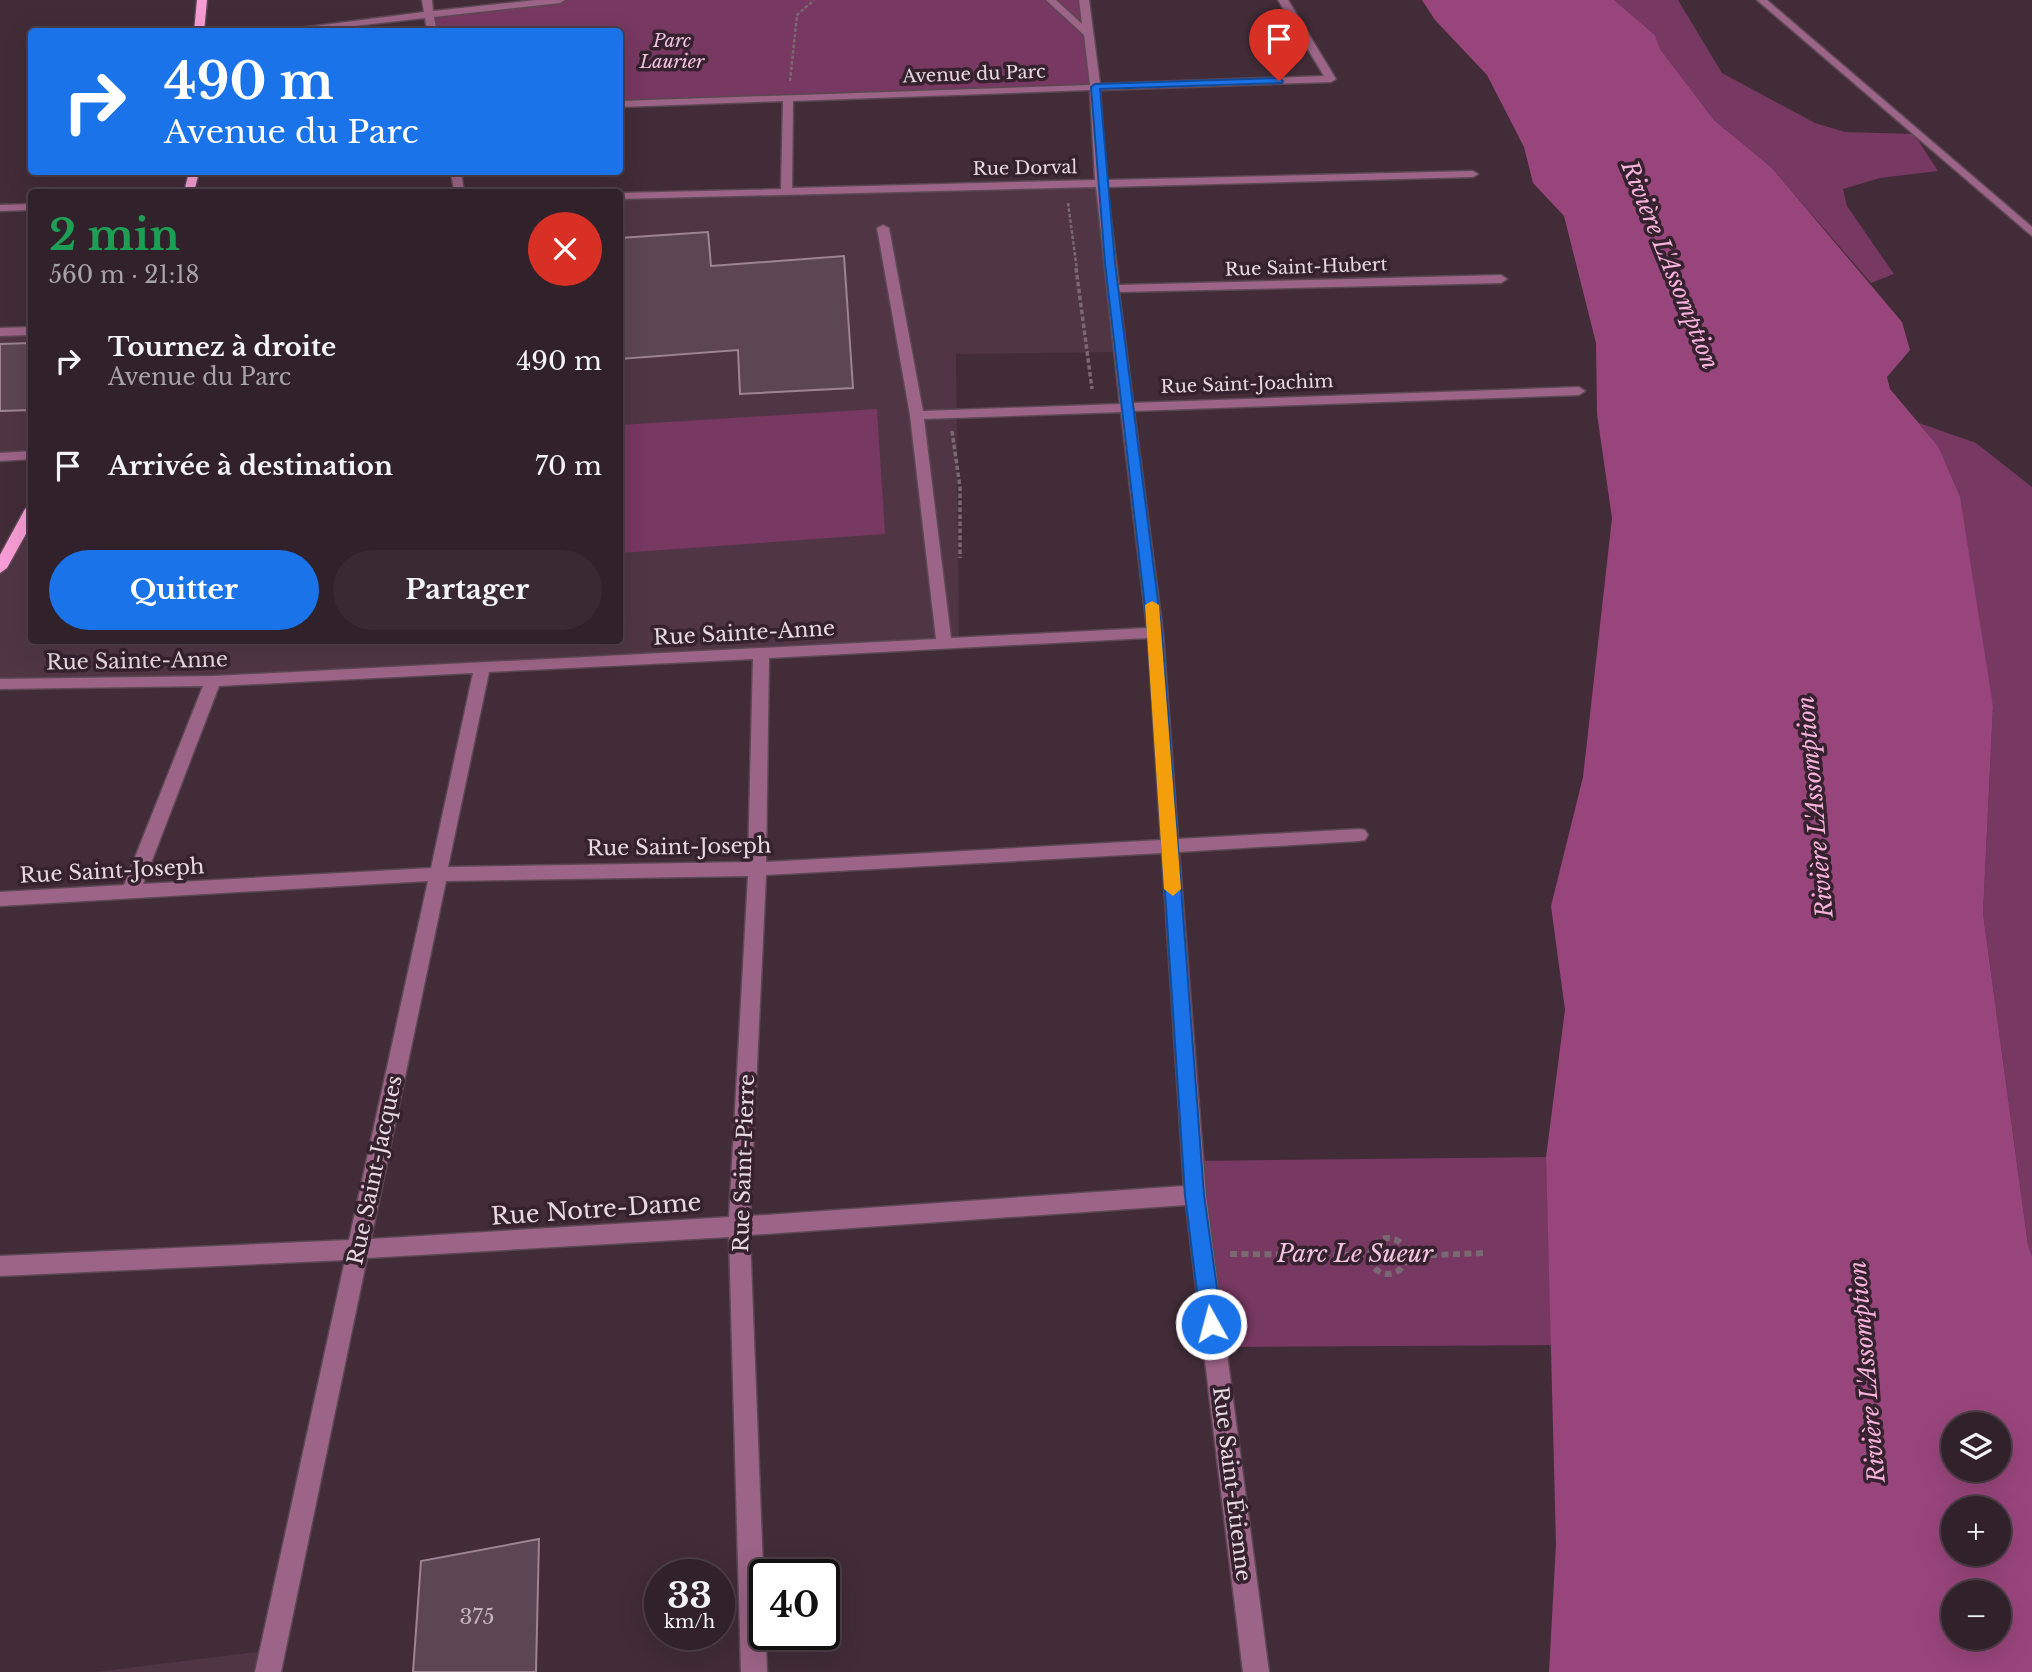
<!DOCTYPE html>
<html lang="fr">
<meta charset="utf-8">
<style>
body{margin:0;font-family:"Libre Baskerville",serif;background:#392932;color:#f1f3f6;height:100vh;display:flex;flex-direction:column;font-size:26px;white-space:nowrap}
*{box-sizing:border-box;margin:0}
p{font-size:23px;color:#a8a3a8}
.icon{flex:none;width:38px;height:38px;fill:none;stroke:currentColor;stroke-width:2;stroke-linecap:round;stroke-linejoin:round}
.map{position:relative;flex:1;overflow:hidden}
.details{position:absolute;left:28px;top:189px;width:595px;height:455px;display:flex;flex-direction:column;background:#31212a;border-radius:7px;box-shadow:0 7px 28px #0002,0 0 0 2px #4c3e47}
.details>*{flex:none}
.banner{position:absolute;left:28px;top:28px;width:595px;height:147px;border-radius:7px;box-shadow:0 7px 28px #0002,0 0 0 2px #4c3e47;background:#1a73e8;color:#fff;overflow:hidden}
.tools{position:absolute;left:1941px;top:1412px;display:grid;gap:14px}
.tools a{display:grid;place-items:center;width:70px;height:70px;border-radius:50%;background:#31212a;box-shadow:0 7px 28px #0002,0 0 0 2px #4c3e47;font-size:35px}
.speed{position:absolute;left:644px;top:1559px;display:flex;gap:14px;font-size:35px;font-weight:700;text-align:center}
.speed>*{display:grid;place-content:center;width:91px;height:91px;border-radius:50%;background:#31212a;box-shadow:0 7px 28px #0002,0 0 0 2px #4c3e47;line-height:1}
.speed small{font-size:18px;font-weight:400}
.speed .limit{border:4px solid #111;border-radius:10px;background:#fff;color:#111}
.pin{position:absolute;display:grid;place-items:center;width:60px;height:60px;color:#fff;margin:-72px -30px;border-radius:50% 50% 50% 0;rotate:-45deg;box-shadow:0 0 7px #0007}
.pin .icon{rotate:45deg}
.me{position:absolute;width:77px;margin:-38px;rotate:353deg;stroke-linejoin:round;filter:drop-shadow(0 0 5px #0008)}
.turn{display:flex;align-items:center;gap:24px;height:147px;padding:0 21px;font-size:32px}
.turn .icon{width:91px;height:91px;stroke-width:2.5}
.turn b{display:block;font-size:49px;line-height:60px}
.round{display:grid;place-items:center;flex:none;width:74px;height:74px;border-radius:37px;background:#392932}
.headline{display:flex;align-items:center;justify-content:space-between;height:119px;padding:0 21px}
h1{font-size:42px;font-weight:700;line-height:52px;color:#1e9e55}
.button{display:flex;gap:14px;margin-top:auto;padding:14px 21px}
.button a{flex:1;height:80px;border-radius:42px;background:#1a73e8;color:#fff;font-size:28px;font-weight:700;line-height:80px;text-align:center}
.button a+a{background:#392932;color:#f1f3f6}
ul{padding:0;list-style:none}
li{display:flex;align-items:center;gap:21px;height:105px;padding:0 21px}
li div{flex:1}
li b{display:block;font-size:26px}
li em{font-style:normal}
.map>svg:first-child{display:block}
.built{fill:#503645}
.green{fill:#773861}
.water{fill:#98457b;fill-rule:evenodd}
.building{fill:#5d4653;stroke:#9d8493;stroke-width:2}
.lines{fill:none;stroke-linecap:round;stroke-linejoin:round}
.minor-casing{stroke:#5c4853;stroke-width:3}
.major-casing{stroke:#5c4853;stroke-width:3}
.path-far2{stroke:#7a6872;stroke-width:2.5;stroke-dasharray:3.5 2;stroke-linecap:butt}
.path-far1{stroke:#7a6872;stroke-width:3.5;stroke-dasharray:4.5 2.5;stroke-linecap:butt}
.path{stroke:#7a6872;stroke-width:6;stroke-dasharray:7 4.5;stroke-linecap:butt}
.minor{fill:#9c6486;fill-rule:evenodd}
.major{fill:#f79cd4;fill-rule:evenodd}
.route{fill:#1a73e8;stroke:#114b97;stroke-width:2}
.slow{fill:#f59e0b}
.labels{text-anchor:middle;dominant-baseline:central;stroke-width:7;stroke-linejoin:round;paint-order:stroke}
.far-park-label{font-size:18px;font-style:italic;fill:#f3c4df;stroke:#36222e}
.far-street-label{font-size:18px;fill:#e7d9e1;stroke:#36222e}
.street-label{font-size:21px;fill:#e7d9e1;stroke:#36222e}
.near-number-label{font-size:21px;fill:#c4b4be}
.water-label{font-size:23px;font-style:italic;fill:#f8b3dd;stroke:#36222e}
.near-street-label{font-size:24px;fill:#e7d9e1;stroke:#36222e}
.near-park-label{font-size:24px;font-style:italic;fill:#f3c4df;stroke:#36222e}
</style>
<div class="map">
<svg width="2032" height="1672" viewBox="0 0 2032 1672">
<rect width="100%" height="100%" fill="#412c38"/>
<!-- built -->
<path class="built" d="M1101 183 1121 352 956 354 959 643 482 668 0 683V568L31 509 32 640H620V196Z
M31 331V455L0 457V332Z
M273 1650 268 1672H95Z"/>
<!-- green -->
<path class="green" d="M560 0H1084L1095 87 620 104V32L432 31 429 14Z
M1614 0H1678L1722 73 1815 123 1845 132 1914 134 1938 171 1880 178 1843 189 1847 206 1894 274 1871 283 1772 168 1714 120 1660 49 1655 35Z
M877 409 885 534 620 553V425Z
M1919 423 1976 443 2032 487V1256L2028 1245 1983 914 1993 706 1938 446Z
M1546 1157 1552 1345 1214 1347 1192 1161Z"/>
<!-- water -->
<path class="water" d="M1422 0H1614L1655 35 1660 49 1714 120 1772 168 1902 322 1910 350 1887 377 1890 389 1938 446 1960 497 1993 706 1983 914 2028 1245 2032 1256V1672H1549L1556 1544 1546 1157 1565 1010 1551 906 1583 777 1612 518 1597 414 1596 343 1564 216 1533 183 1524 147 1487 75 1435 20ZM1953 1424H1998V1470H1953ZM1953 1508H1998V1554H1953ZM1953 1592H1998V1638H1953Z"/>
<!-- building -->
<path class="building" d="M708 232 711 266 844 256 853 388 740 394 738 350 620 359V238Z
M32 343V410L0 411V344Z
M539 1539 536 1672H413L421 1561Z"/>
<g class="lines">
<defs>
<path id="minor" d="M422 0H432L433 11 536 0H565L560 3 434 17 437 32H427L425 18 302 32H268L424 12Z
M1046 0H1056L1082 24 1079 0H1089L1100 84 1324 76 1278 0H1288L1336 79 1331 82 1100 90 1106 180 1473 171 1478 174 1473 177 1107 187 1119 285 1501 275 1507 279 1501 283 1119 292 1133 403 1579 387 1585 391 1579 395 1134 411 1163 633 1178 839 1359 829 1365 830 1368 835 1365 840 1359 841 1179 852 1206 1195 1269 1672H1243L1186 1205 750 1235 767 1672H741L729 1237 367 1258 281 1672H255L345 1260 0 1276V1256L349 1240 428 881 0 906V892L124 885 203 686 0 689V679L213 676 936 639 910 415 877 228 883 225 889 228 923 411 1120 404 1096 187 620 199V193L781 189 783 101 620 107V101L1090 85 1084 35ZM1090 90 1095 180 792 188 793 101ZM1121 412 1147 628 951 638 924 419ZM1148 638 1161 840 766 862 769 658ZM753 659 748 862 448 867 489 672ZM473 673 431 868 143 884 219 686ZM1162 853 1184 1186 750 1216 766 875ZM748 876 729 1217 371 1239 446 881Z
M1757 0H1767L2032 227V236Z
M451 172H461L464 192H454Z
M32 204V210L0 211V205Z
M32 327V335L0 336V328Z
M32 451V459L0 461V453Z"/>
<path id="major" d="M197 0H207L204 32H194Z
M189 172H199L194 192H184Z
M32 505V523L7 568 0 573V555L25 509Z"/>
</defs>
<!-- minor casing -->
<use href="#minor" class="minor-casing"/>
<!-- major casing -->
<use href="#major" class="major-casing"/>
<!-- path-far2 -->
<path class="path-far2" d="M790 81 797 15 814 0
M1068 203 1077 270"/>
<!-- path-far1 -->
<path class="path-far1" d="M1076 268 1092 389
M952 431 960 487V558"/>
<!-- path -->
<path class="path" d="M1370 1256a18 18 0 1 1 36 0a18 18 0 1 1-36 0Z
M1230 1254 1369 1255
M1407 1256 1486 1253"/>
<!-- minor -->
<use href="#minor" class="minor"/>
<!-- major -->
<use href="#major" class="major"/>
</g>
<!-- route -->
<path class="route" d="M1279 78 1283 81 1282 83 1100 89 1115 263 1162 633 1204 1195 1222 1324 1219 1330 1211 1333 1204 1330 1201 1324 1185 1195 1148 633 1105 263 1091 87 1095 84Z"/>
<!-- slow -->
<path class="slow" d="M1152 601 1159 605 1181 889 1173 896 1164 889 1145 605Z"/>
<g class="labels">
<!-- far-park labels -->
<g class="far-park-label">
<text x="672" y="41">Parc<tspan x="672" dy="21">Laurier</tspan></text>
</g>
<!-- far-street labels -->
<g class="far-street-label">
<text transform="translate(974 74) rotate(-2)">Avenue du Parc</text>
<text transform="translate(1025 168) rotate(-1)">Rue Dorval</text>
<text transform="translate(1306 267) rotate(-2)">Rue Saint-Hubert</text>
<text transform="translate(1247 384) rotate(-2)">Rue Saint-Joachim</text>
</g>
<!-- street labels -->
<g class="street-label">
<text transform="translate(744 633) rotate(-3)">Rue Sainte-Anne</text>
<text transform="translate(137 661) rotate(-1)">Rue Sainte-Anne</text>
<text transform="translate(679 847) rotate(-1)">Rue Saint-Joseph</text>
<text transform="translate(112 871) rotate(-3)">Rue Saint-Joseph</text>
<text transform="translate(744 1163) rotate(-88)">Rue Saint-Pierre</text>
<text transform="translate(375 1170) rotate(-78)">Rue Saint-Jacques</text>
<text transform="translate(1232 1484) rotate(83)">Rue Saint-Étienne</text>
</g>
<!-- near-number labels -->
<g class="near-number-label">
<text x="477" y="1617">375</text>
</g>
<!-- water labels -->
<g class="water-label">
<text transform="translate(1670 265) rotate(68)">Rivière L'Assomption</text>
<text transform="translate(1815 807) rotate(-95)">Rivière L'Assomption</text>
<text transform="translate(1867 1372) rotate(-95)">Rivière L'Assomption</text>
</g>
<!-- near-street labels -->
<g class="near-street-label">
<text transform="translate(596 1209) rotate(-4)">Rue Notre-Dame</text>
</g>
<!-- near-park labels -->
<g class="near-park-label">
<text x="1355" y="1253">Parc Le Sueur</text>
</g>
</g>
</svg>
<div class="tools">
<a><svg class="icon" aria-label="layers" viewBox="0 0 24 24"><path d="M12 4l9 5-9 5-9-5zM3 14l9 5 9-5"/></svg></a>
<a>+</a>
<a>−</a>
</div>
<div class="speed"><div>33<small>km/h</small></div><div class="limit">40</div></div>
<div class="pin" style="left:1279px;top:81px;background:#d93025"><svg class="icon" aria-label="arrive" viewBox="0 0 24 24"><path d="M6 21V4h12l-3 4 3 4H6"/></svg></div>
<svg class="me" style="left:1211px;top:1324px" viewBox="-20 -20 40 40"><circle r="17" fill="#1a73e8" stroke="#fff" stroke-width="3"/><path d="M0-11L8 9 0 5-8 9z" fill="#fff"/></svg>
<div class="banner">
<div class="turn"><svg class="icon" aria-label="right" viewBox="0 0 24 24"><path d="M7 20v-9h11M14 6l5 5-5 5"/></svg><div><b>490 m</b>Avenue du Parc</div></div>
</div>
<section class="details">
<div class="headline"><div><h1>2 min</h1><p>560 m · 21:18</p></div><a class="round" style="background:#d93025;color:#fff"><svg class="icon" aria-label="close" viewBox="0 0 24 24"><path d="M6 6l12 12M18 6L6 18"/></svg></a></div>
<ul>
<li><svg class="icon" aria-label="right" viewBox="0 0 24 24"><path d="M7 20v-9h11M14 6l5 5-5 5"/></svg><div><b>Tournez à droite</b><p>Avenue du Parc</p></div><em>490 m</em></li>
<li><svg class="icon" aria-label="arrive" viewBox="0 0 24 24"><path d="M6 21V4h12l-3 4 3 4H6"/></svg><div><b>Arrivée à destination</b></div><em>70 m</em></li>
</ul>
<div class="button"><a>Quitter</a><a>Partager</a></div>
</section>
</div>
